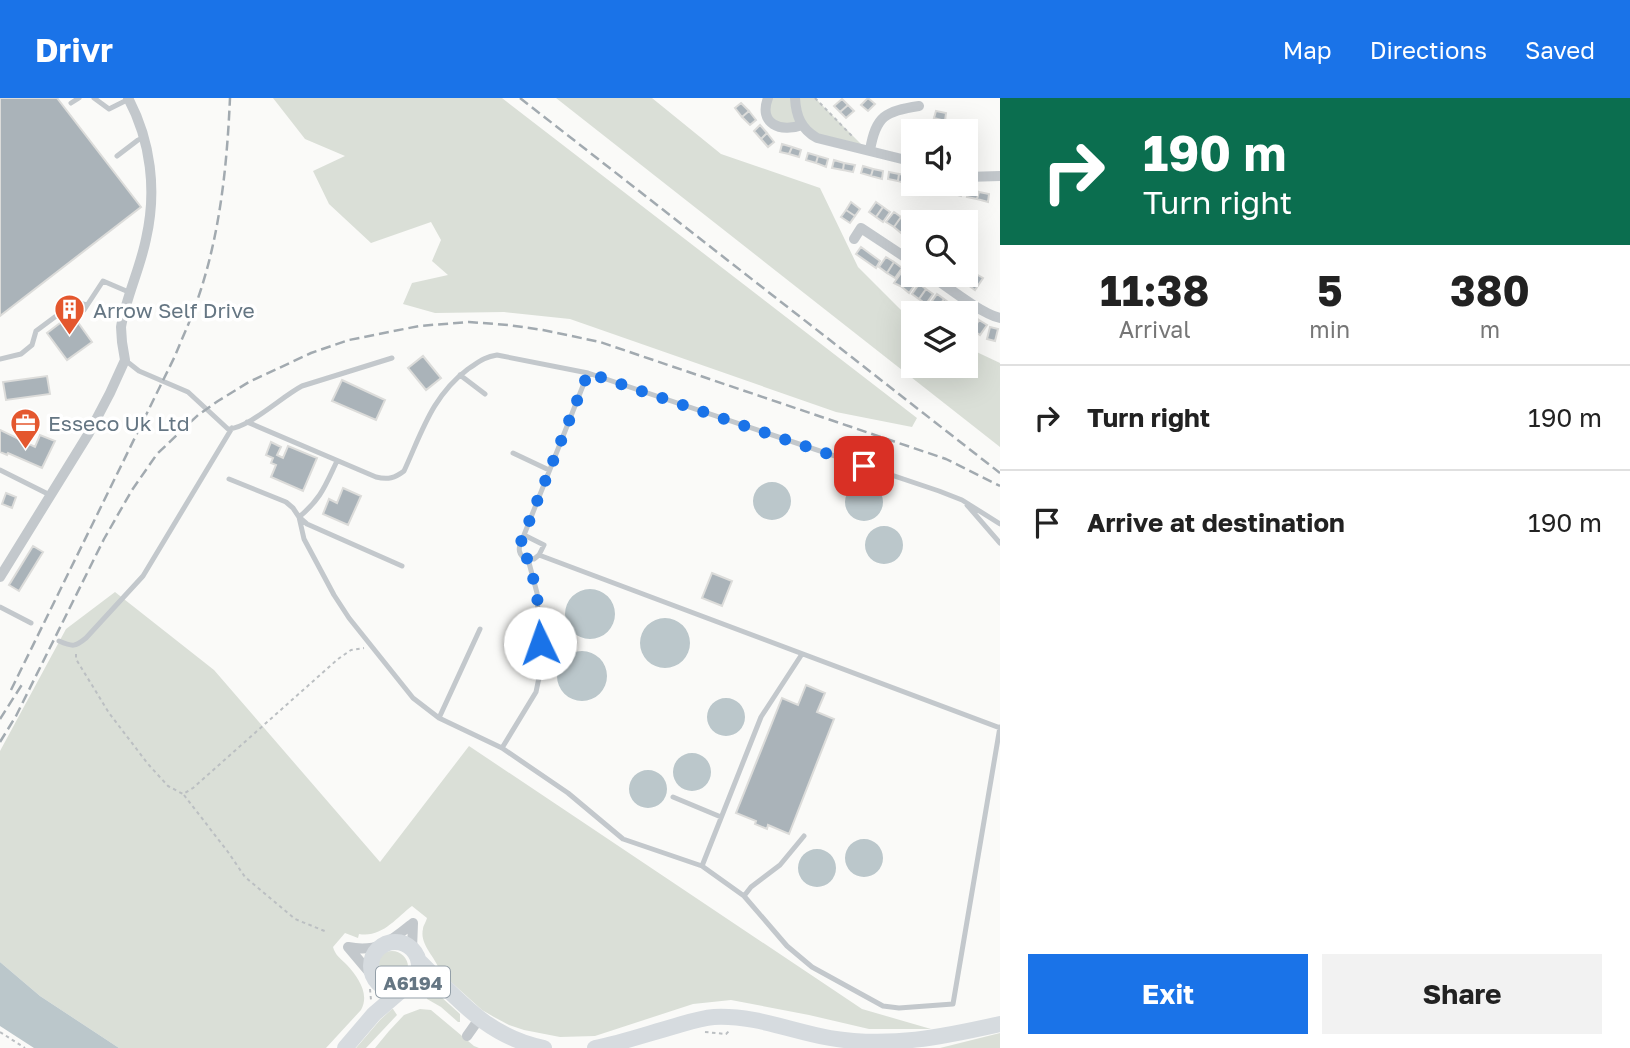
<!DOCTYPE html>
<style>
body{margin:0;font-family:"Golos Text",sans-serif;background:#f2f2f2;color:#222;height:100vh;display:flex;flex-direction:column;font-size:26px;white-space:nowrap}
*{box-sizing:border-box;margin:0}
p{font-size:23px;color:#767676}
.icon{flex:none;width:38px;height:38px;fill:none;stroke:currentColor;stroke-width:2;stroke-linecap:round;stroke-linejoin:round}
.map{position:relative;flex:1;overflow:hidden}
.side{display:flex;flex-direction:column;background:#fff;width:630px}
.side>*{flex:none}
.banner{background:#0b6e4f;color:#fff;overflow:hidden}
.tools{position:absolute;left:901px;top:21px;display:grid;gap:14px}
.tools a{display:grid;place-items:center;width:77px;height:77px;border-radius:0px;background:#fff;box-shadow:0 7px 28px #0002;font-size:35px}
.pin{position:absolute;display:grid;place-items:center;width:60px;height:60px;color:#fff;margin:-30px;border-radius:14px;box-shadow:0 4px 10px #0006}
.me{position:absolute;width:77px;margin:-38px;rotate:357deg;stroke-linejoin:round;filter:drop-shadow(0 0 5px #0008)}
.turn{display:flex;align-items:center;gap:24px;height:147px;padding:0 28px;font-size:32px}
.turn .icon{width:91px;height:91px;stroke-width:2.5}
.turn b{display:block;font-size:49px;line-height:60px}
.eta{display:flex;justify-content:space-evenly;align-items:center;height:119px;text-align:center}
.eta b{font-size:42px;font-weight:700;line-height:49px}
.action{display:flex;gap:14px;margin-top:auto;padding:14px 28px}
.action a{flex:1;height:80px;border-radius:0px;background:#1a73e8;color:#fff;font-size:28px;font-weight:700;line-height:80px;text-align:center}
.action a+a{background:#f2f2f2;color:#222}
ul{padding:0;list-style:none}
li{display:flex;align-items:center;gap:21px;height:105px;padding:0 28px;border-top:2px solid #e0e0e0}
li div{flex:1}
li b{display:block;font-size:26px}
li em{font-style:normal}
header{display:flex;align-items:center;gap:42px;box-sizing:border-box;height:98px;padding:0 35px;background:#1a73e8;color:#fff}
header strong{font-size:33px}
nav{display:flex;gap:38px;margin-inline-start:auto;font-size:24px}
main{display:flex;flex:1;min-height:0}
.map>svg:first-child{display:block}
.green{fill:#dadfd7}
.water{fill:#bbc7cb}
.building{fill:#aab3b9;stroke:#dcdcda;stroke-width:2}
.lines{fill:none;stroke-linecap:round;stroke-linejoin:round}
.path{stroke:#bbbfc2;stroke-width:2;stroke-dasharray:3.5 3.5;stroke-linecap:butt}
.lane{stroke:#c3c8cc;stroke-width:5}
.street{stroke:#c3c8cc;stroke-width:10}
.primary{stroke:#d6dbdf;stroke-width:16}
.rail{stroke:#a2aab0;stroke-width:2.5;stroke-dasharray:10 5;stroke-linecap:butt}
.route{stroke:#1a73e8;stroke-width:12;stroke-dasharray:0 21.6}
.labels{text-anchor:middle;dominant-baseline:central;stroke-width:7;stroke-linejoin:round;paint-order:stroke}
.shield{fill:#fff;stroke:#939fa8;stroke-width:2}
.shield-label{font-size:19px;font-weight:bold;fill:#657683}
.poi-label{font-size:21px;fill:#657683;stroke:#fff;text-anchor:start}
</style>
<header>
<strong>Drivr</strong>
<nav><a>Map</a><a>Directions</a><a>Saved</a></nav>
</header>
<main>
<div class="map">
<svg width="1000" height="950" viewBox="0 0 1000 950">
<rect width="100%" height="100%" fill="#fafaf8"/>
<!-- green -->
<path class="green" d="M273 0H502L917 320 912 329 836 314 570 221 504 214 435 215 403 206 412 185 448 177 432 163 441 142 431 124 371 145 329 106 313 73 345 58 305 41Z
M556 0H652L721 56 820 90 858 169 913 224 914 268H966V249L1000 265V349Z
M768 0H815L866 51 828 44 802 27 770 24Z
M115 494 214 572 380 764 469 648 862 911 931 931H869L809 917 731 902 693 906 595 938 560 939 524 932 509 927 494 919 482 912 440 874C437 860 419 847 423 831 423 828 426 824 427 820L412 808C396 820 382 840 359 836L358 840 345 835 333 849C335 857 341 861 347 867 358 879 370 896 361 912L326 950H119L40 898 0 864V653L66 531Z
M376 869a16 16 0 1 1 32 0a16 16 0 1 1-32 0Z
M428 893 439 897 460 916V924H458L441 909 427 901Z
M392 911H393L397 917 366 950H356L380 922Z
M420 911 431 912 474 948 479 950H375L389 933 404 917Z
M1000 935V950H940Z"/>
<!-- water -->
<path class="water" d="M753 403a19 19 0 1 1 38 0a19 19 0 1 1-38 0Z
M845 404a19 19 0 1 1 38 0a19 19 0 1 1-38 0Z
M865 447a19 19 0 1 1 38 0a19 19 0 1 1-38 0Z
M565 516a25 25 0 1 1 50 0a25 25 0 1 1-50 0Z
M640 545a25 25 0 1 1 50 0a25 25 0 1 1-50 0Z
M557 578a25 25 0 1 1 50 0a25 25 0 1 1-50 0Z
M707 619a19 19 0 1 1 38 0a19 19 0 1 1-38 0Z
M673 674a19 19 0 1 1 38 0a19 19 0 1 1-38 0Z
M629 691a19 19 0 1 1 38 0a19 19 0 1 1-38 0Z
M845 760a19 19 0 1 1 38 0a19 19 0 1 1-38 0Z
M798 770a19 19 0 1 1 38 0a19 19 0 1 1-38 0Z
M0 864 40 898 119 950H34L0 928Z"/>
<!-- building -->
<path class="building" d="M0 0H57L141 109 0 218Z
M868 0 875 6 868 13 861 7Z
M842 1 848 7 840 14 834 8Z
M741 5 749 13 742 19 735 10Z
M848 7 854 13 846 20 840 14Z
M749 13 756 22 750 27 742 19Z
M936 13 946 15 945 23 934 20Z
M934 20 945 23 943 31 932 28Z
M760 27 767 35 761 41 754 33Z
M767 35 774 44 768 49 761 41Z
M782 46 792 49 789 56 780 54Z
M792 49 801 52 799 59 789 56Z
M808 55 818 58 816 65 806 62Z
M818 58 828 61 826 69 816 65Z
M834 62 844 65 843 72 832 70Z
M844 65 855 67 853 74 843 72Z
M863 68 873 71 871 78 861 75Z
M873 71 883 73 882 81 871 78Z
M889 74 899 76 898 83 888 81Z
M899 76 910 78 908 86 898 83Z
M942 86 953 88 951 95 941 93Z
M953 88 963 90 961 98 951 95Z
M969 91 979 94 977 101 967 99Z
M979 94 989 96 988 104 977 101Z
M851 104 860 111 855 118 846 112Z
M876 104 883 109 876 119 869 114Z
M883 109 890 114 883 124 876 119Z
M846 112 855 118 850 125 841 119Z
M894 114 901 119 894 129 886 124Z
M901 119 908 124 901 135 894 129Z
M861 149 880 163 876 170 856 156Z
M886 159 894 164 887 175 879 169Z
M894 164 902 170 895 180 887 175Z
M968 166 975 171 969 181 962 177H966V170Z
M901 175 909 180 902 189 894 185Z
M976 176 983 180 975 192 968 187Z
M909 180 916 185 909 195 902 189Z
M919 186 926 191 919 201 912 196Z
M926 191 933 196 926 206 919 201Z
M937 196 944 201 937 211 930 206Z
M944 201 951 206 945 215 937 211Z
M72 216 92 244 67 262 47 235Z
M972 217 979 222 973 232 966 227Z
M979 222 987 227 980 237 973 232Z
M990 229 998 231 995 243 987 241Z
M423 258 441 280 426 292 408 270Z
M47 278 50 296 6 302 3 284Z
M342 282 385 302 376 322 332 303Z
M0 332 35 349 40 337 55 343 42 370 8 355 7 357 0 354Z
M271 344 281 349 277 357 283 360 288 348 317 360 303 393 271 379 276 367 271 365 273 360 266 357Z
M343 390 361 398 348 427 323 416 329 401 337 405Z
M6 395 16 399 12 410 2 406Z
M33 448 43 454 19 493 9 487Z
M712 475 732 483 722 508 702 500Z
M806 587 825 595 817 614 834 621 789 736 768 727 767 731 755 726 756 723 736 715 782 600 798 607Z"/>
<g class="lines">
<!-- path -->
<path class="path" d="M815 0 853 39
M76 556V561L109 615 148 666 168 688 183 696 193 690 338 561 351 552 364 550
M184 697 228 754 245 779 295 821 327 834
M370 891 371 902
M416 893 428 892
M0 934 25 950
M705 934 726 936 729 933"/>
<!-- lane -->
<path class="lane" d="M94 0 109 11 129 1
M71 5 79 0
M117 58 138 42 143 40
M84 212 103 183 131 195
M125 213 136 216 139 220
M0 261 21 256 32 247 36 233 75 204 87 207
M125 262 139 273 188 294 228 331C249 330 281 299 302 288L392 260
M460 277 485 296
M70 323 89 335
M247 324 376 379C388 382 395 380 404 373 422 334 432 298 468 271 479 264 484 259 497 257L588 275 939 393 962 402 1000 426
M513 355 549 372
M337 363C325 388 321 401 299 419L307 426 402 468
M0 372 50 397
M229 381 286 404 293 410 299 419 304 441 334 497 349 520 413 600 439 620 502 650 568 695 623 741 702 768 744 798 787 848 812 869 883 908 899 910 953 906 1000 629
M967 407 1000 445
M524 437C521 445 515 453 524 460L534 461 539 457 544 447 524 437 588 275
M539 457 1000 630
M0 509 31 525
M59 543C73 549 75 549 86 540L143 478 232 330
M439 620 480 531
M502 650 536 594 541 570 537 495 528 461
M673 699 721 719
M702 768 761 619 802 556
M744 798 751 789 780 767 804 738"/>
<!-- street -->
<path class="street" d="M768 0C758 26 781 35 802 27
M795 0C796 18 801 31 817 40L914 64
M870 52C876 18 885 13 919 8
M966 79 1000 78
M854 141 861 130 914 165
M930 177C948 189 980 215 1000 220
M0 479 89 335 110 295 125 262 122 244 121 229C126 199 140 171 146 141 157 93 151 43 128 0
M375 881 348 849C378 855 391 843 413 825L412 851
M467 938 479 921"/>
<!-- primary -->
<path class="primary" d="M371 868a24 24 0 1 1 48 0a24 24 0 1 1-48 0Z
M418 862C457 900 487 939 544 950
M345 950 374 916 403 891
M595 950C621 945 647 936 672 929 686 925 700 920 714 919 755 917 791 933 830 940 890 950 942 939 1000 926"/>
<!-- rail -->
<path class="rail" d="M520 0 1000 375
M11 592 175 258C182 240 191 222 197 203 220 138 227 68 230 0
M0 621 23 585
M0 644 16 618 104 441 132 392 157 356 198 317 218 303 249 284 311 255 349 242 419 228 469 224 508 227 543 232 600 244 946 361 1000 388"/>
</g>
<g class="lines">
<!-- route -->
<path class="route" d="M540 545 537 495 528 461 521 457 519 449 588 275 864 368"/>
</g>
<!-- icons -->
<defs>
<symbol id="building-pin" viewBox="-11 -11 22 30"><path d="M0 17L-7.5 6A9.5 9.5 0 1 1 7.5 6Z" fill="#e4572e" stroke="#fff"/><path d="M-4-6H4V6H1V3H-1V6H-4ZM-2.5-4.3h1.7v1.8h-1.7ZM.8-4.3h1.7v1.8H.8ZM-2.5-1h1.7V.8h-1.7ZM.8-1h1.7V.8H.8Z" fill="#fff"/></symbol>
<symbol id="office-pin" viewBox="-11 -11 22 30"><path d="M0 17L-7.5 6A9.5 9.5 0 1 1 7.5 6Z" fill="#e4572e" stroke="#fff"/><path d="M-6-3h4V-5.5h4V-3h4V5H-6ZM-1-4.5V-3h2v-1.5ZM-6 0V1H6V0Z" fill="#fff"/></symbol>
</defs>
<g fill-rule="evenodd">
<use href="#building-pin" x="52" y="194" width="35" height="47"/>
<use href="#office-pin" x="8" y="308" width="35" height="47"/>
</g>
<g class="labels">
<!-- shield labels -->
<rect class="shield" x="376" y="868.5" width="74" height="31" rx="5"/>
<g class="shield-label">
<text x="413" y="884">A6194</text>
</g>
<!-- poi labels -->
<g class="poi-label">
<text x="93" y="212">Arrow Self Drive</text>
<text x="48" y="325">Esseco Uk Ltd</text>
</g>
</g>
</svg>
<div class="tools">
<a><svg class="icon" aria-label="sound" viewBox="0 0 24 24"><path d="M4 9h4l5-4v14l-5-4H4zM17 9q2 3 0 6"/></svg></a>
<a><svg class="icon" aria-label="search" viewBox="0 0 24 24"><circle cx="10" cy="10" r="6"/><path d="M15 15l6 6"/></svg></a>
<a><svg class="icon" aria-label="layers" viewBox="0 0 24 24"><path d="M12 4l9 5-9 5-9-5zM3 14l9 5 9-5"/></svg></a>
</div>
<div class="pin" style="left:864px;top:368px;background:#d93025"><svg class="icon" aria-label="arrive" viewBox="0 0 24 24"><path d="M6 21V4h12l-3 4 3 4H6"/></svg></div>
<svg class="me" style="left:540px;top:545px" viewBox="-20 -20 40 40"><circle r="19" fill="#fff"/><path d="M0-13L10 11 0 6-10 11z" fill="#1a73e8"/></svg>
</div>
<section class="side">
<div class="banner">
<div class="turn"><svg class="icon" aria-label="right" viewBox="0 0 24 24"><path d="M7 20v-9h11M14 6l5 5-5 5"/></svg><div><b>190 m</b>Turn right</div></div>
</div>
<div class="eta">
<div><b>11:38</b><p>Arrival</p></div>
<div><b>5</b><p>min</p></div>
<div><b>380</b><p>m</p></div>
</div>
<ul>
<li><svg class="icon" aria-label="right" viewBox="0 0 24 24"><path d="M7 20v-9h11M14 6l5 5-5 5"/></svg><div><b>Turn right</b></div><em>190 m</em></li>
<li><svg class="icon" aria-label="arrive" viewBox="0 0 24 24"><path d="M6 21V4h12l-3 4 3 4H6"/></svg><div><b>Arrive at destination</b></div><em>190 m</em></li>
</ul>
<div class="action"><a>Exit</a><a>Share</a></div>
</section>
</main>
